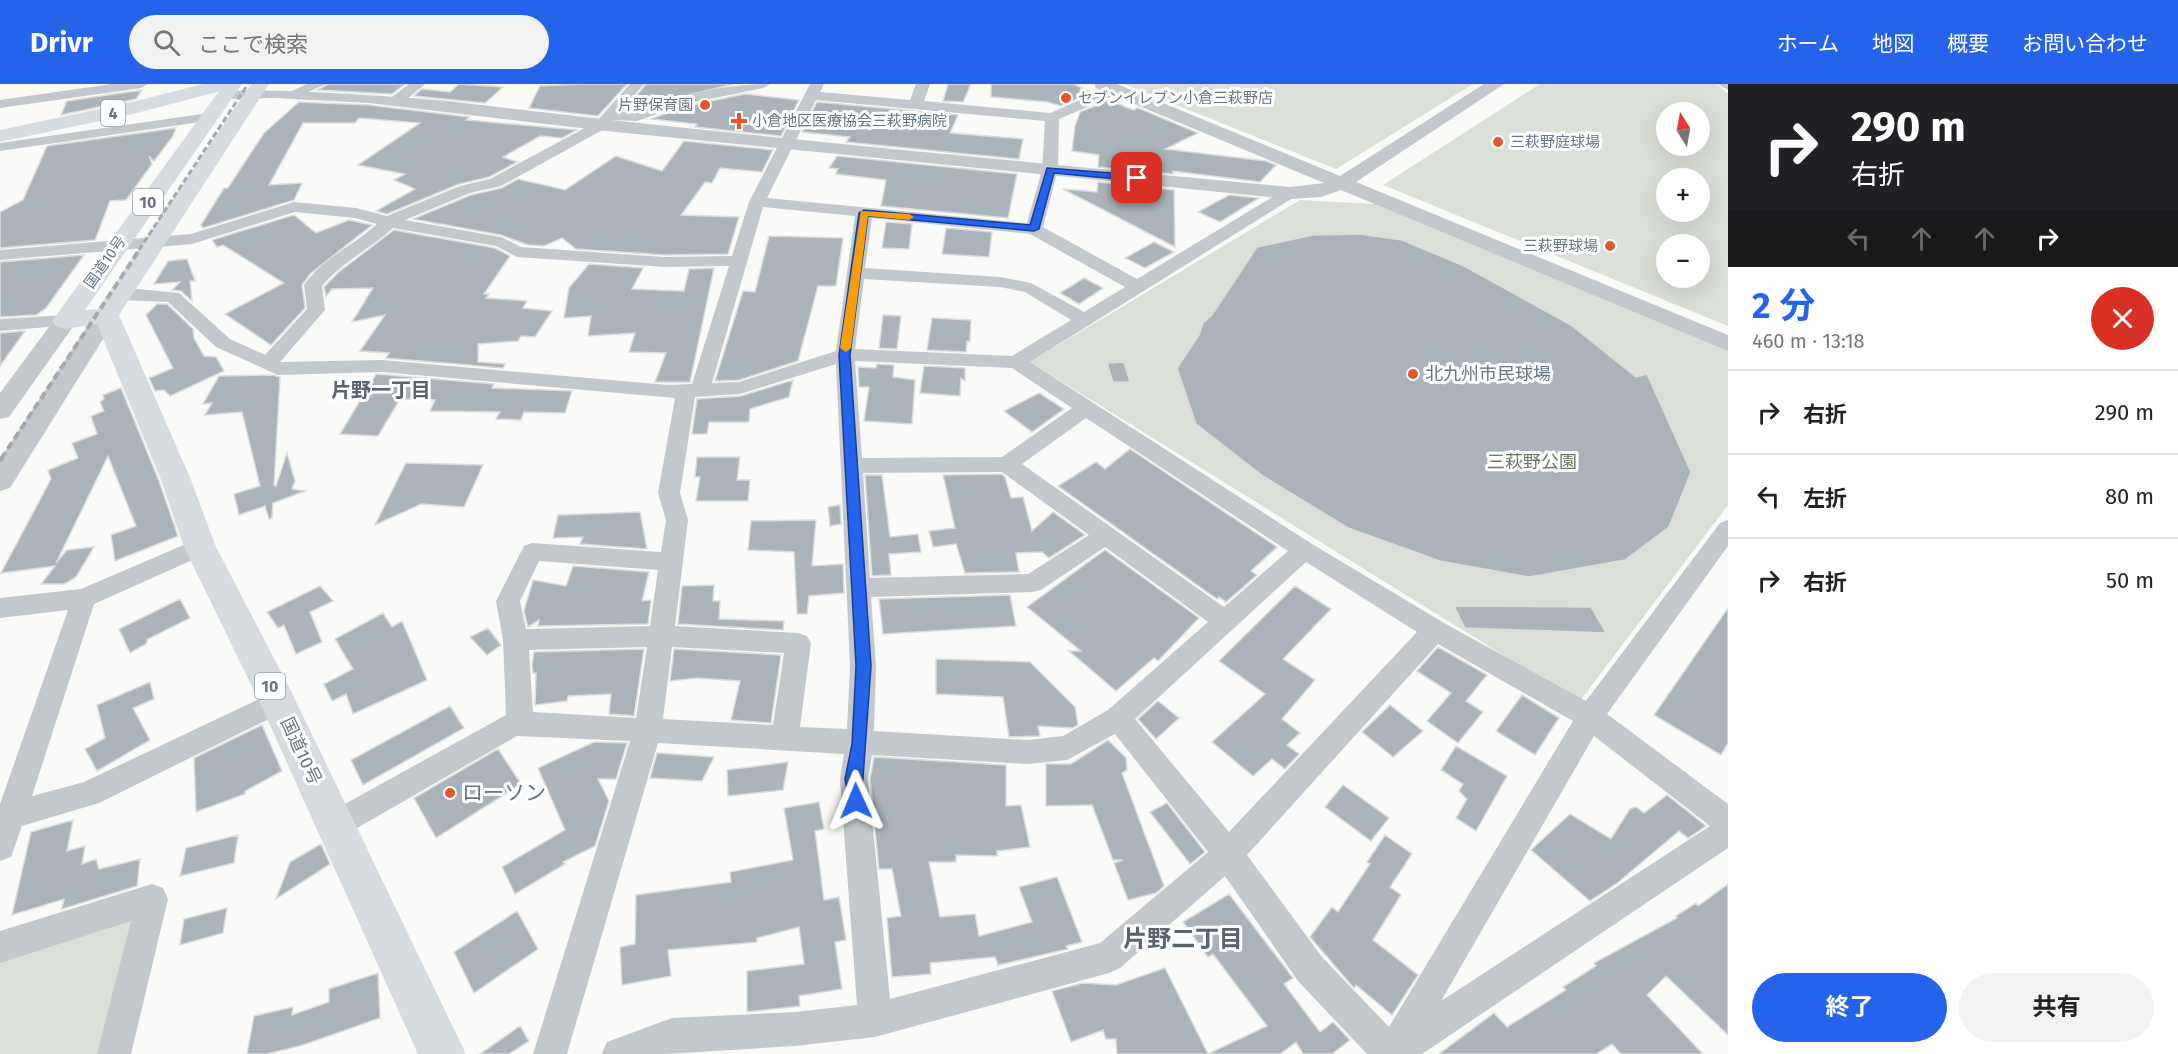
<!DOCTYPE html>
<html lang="ja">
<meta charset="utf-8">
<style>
body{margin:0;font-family:"Fira Sans","Noto Sans JP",sans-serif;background:#f2f2f2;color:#222;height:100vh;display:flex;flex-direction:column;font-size:22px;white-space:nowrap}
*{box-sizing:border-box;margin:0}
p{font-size:20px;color:#767676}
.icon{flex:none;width:33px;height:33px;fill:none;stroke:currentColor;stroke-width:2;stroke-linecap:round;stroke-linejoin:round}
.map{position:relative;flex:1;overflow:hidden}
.sheet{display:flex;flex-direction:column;background:#fff;width:450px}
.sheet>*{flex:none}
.hud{background:#202124;color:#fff;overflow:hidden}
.needle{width:39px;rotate:349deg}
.controls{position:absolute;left:1656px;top:18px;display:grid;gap:12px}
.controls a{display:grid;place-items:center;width:54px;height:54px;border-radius:50%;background:#fff;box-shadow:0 6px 24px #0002;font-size:30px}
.pin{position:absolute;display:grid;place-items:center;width:51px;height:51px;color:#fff;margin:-26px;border-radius:12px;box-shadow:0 3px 9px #0006}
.me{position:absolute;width:66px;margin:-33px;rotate:359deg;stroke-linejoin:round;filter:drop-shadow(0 0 4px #0008)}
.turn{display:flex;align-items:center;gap:21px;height:126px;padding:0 24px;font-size:27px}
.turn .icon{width:78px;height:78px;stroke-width:2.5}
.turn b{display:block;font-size:42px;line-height:51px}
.lanes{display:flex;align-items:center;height:57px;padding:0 24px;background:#0003;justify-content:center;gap:30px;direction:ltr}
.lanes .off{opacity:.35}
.round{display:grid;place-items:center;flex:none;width:63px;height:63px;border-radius:32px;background:#f2f2f2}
.overview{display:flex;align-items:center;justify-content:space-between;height:102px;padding:0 24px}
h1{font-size:36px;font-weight:700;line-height:45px;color:#2563eb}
.primary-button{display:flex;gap:12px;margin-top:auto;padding:12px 24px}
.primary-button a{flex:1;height:69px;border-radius:36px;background:#2563eb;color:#fff;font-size:24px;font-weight:700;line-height:69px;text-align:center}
.primary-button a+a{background:#f2f2f2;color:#222}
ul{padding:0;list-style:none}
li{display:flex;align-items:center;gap:18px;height:84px;padding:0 24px;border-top:2px solid #e0e0e0}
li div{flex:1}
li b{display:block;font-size:22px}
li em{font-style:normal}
header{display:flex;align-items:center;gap:36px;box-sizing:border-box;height:84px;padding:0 30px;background:#2563eb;color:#fff}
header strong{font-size:28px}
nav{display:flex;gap:33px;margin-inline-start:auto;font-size:21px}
.search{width:420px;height:54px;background:#f2f2f2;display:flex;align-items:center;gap:15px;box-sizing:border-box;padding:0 21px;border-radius:33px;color:#767676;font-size:22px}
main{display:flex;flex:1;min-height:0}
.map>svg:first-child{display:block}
.green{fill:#dadfd7;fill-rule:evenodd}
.building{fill:#aab3b9;stroke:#dcdcda;stroke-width:1.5}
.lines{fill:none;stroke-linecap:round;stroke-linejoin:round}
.minor{fill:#c3c8cc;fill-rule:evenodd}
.tertiary{fill:#c3c8cc;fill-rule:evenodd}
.trunk{fill:#d6dbdf;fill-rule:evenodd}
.motorway{fill:#d6dbdf;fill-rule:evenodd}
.rail-far2{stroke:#a2aab0;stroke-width:3;stroke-dasharray:6 3;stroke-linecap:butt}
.rail-far1{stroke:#a2aab0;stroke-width:4;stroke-dasharray:8 4;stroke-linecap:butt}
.rail{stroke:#a2aab0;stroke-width:4.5;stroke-dasharray:9 4.5;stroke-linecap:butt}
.route{fill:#2563eb;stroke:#184099;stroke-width:1.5}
.slow{fill:#f59e0b}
.poi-dot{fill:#e4572e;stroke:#fff;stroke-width:2}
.labels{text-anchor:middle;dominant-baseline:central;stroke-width:6;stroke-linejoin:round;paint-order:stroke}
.far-poi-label{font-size:15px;fill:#657683;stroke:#fff;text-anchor:start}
.far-street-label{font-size:15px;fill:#657683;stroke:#fff}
.shield{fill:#fff;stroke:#939fa8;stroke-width:1.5}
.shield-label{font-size:16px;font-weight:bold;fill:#657683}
.poi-label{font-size:18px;fill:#657683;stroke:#fff;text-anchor:start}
.park-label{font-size:18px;fill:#687a64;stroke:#fff}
.street-label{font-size:18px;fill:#657683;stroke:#fff}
.neighbourhood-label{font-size:20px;font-weight:bold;fill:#57646e;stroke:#fff}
.near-poi-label{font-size:21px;fill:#657683;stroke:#fff;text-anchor:start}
.near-neighbourhood-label{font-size:24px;font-weight:bold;fill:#57646e;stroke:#fff}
</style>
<header>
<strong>Drivr</strong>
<div class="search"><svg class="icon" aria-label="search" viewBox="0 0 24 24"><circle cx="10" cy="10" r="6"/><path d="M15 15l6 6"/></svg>ここで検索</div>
<nav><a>ホーム</a><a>地図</a><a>概要</a><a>お問い合わせ</a></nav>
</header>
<main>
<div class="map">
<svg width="1728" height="970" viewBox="0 0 1728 970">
<rect width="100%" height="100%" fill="#fafaf8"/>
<!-- green -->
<path class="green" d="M1124 0H1473L1336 85Z
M1540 0H1717L1728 10V242L1383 101ZM1666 28H1700V62H1666ZM1666 94H1700V128H1666ZM1666 160H1700V194H1666Z
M1300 116 1375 120 1728 265V421L1579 618 1030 278Z
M144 823 107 970H0V868Z"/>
<!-- building -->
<path class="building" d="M328 0H405L392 10 318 6Z
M459 0 503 3 485 19 414 12 422 5 450 8Z
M582 0H627L598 32 529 24 540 2Z
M646 0H734L625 26Z
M948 0H971L963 18 943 17Z
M991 0H1073L1092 8 1061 22 1048 18 991 13Z
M142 6 136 15 61 31 67 17Z
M745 10 799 16 781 52 695 43 697 40 651 35 687 22Z
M1109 16 1133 26 1138 24 1198 49 1165 65 1266 77 1276 81 1260 98 1173 87V90L1098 83 1099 71 1072 67 1075 42 1080 28Z
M299 18 369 21 469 33 466 36 577 46 562 54 540 52 503 73 517 78 489 93 459 100 387 130 376 127 415 105 394 96 405 90 358 81 420 39 359 34 355 39H303L269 101 302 99 294 116 203 144 201 141 224 104H228L264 49Z
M817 18 958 31 950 49 1023 55 1019 75 846 58 850 53 802 48Z
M176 44 173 52 154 77 149 72 152 80 126 116 110 117 95 156 0 164V128L23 116 47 62Z
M684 57 773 66 762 88 720 84 712 99 705 98 681 131 739 133 728 170 665 171 576 165 562 154 544 162 528 161 501 151 413 135 471 111 502 104 518 95 565 106 616 72 662 87Z
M837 72 1017 90 1008 134 881 122 886 96 836 90 838 85 829 84Z
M1098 98 1174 106 1175 163 1063 105 1097 108Z
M1229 111 1259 114 1220 138 1198 128Z
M294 131 316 149 349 136 372 141 310 190 302 201 305 224 271 261 225 230 284 199 223 161 217 163 212 156Z
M886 138 912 140 909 165 882 164Z
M946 144 992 148 989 173 942 170Z
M394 146 495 164 510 172 484 210H489L486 214 527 217 523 224 552 227 535 253 521 252 518 257 478 260V278L505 280 503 284 386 274 389 269 360 267 385 231 352 238 373 204 332 205 326 212 324 203 340 187Z
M1360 150 1402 156 1464 182 1571 241 1636 293 1647 290 1691 388 1669 443 1625 476 1529 493 1440 477 1348 444 1263 392 1196 340 1177 284 1199 251 1203 239 1212 231 1257 163 1313 151Z
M769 152 843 154 836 202H818L798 277 739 296 715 297 743 207 755 208Z
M1154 158 1174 168 1145 184 1125 174Z
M84 171 46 224 36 231 0 233V178Z
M187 175 195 197H190L192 217 181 207 172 206 180 198 154 200 168 177Z
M589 180 643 184 632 205 684 207 689 185 714 184 690 298H655L666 269 629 268 635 249 588 252 591 232 564 234 569 204Z
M1084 194 1103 204 1079 220 1060 209Z
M157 220H167L193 245 194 254 204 272 216 273 224 287 170 312 164 306 155 307 149 294 173 284 146 231Z
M883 231 901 232 897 265 879 264Z
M932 234 971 236 970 257H967L966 268 927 266Z
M25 247 0 282V249Z
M1124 278 1130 298H1113L1107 279Z
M877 280 894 281 893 293 915 296 912 340 864 337 869 303H859L858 283 876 284Z
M924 282 965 284V297L961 294 960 312 920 309Z
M376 290 494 300 492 304 572 307 565 329 524 328 521 336 496 335 500 328 430 327 435 316 400 315 378 352 340 350Z
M272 291 280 293 274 401 276 402 287 369 295 397 292 405 305 407 273 419 272 434 269 435 265 422 239 431 234 410 260 402 242 328 205 331 212 319 203 320 219 292Z
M793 296 789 313 750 325 749 338H709L707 350H692L697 315 741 312Z
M121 304 159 397 178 452 115 477 111 451 136 442 108 372 56 479 67 466 94 463 76 493 65 500H41L55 482 1 489 51 395 48 386 78 374 72 359 97 350 91 332 104 327 100 318 104 315 103 311Z
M1039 309 1064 325 1032 348 1004 327Z
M1130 365 1277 463 1251 487 1257 491 1226 518 1219 513 1217 515 1058 402 1096 378 1105 385Z
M697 373H740L737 396H750L748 417H696L700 393H695Z
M406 379 483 381 464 423 421 420 375 441Z
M1001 390 1005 393 1011 414 1023 413 1032 447 1053 428 1085 451 1049 474 1042 468 1016 469 1019 488 965 489 956 460 933 463 929 447 955 444 943 391Z
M865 391H882L890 453 918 450 921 468 889 470 891 491 872 492Z
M840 421 841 440 830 442 828 423Z
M640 428 647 465 580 460 583 453 553 454 558 431Z
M816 436 812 482 843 480 844 509 809 512 807 530H797L794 468 748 466 751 437Z
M1105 466 1199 534 1158 577 1154 574 1116 607 1069 567H1081L1027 523Z
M573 482 649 488 642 517 651 516 648 540 538 542 539 536 528 543 524 527 533 496 566 502Z
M714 501 713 517H720L719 535 784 537 783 546 678 540 682 502Z
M320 502 333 517 310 528 322 558 296 570 284 541 278 544 267 528Z
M1295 502 1331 525 1283 575 1315 596 1282 635 1300 649 1287 661 1299 670 1285 685 1272 675 1253 692 1212 658 1265 610 1219 577Z
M1010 511 1016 542 883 550 879 515Z
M180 515 190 534 148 555 146 560 130 569 119 545Z
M1454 522 1591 523 1606 549 1465 544Z
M1728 524V659L1721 671 1654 631Z
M383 529 392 543 402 537 427 596 353 630 346 610 332 617 324 600 353 585 335 555Z
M488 544 501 561 487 571 470 553Z
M1438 563 1487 591 1466 617 1483 628 1458 659 1427 637 1451 609 1417 587Z
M644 565 634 632 609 630 611 610 568 612 567 617 535 621 536 589H533L532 581 534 568Z
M674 565 781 571 771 639 731 636 740 597 697 594 670 597Z
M936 575 1030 578 1075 623 1078 641 1072 644 1038 642 1040 652 1009 653 1003 613 936 610Z
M150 598 154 615 133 624 150 656 97 687 85 665 105 654 97 621Z
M1522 611 1559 634 1535 671 1496 647Z
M1158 617 1179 634 1156 655 1138 635Z
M1390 621 1423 647 1393 673 1362 648Z
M450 622 464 644 363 701 351 676Z
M262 641 282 687 245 707V710L196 728 194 674Z
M1108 656 1126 674 1127 686 1122 689 1164 802 1156 809 1128 816 1114 779 1123 776H1113L1092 721 1046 722V680H1071Z
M594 658 627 659 616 695H598L609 717 595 762 563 778 565 780 515 810 502 783 565 746 538 684Z
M1456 662 1507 692 1476 747 1456 734 1467 715 1459 707 1463 700 1441 686Z
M498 665 521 700 436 754 414 714Z
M657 669 714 673 702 697 650 694Z
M874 673 1006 681V722L1021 721 1030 763 997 767V772L956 771V778H929L940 833 975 830 979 852 1032 838 1019 803 1057 793 1082 858 1066 862 1068 865 998 881 995 873 930 879 931 890 892 893 887 834 901 832 892 785H879L870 695Z
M788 678 783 706 728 712 727 686Z
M1343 701 1389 734 1371 757 1325 723Z
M1667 711 1706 742 1688 754 1679 747 1616 800 1590 817 1531 766 1570 730 1611 755 1630 725 1636 723 1644 729Z
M819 718 824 745 815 747 824 816 839 813 846 856 835 858 842 905 799 912 800 922 747 928V887L804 880 799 843 757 854V858L668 866 671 892 622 901 620 863 635 860 636 811 731 798 730 788 793 776 784 724Z
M1167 719 1205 768 1190 780 1150 728Z
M73 736 67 767 85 762 82 780 96 775 99 785 140 775 137 802 62 825 64 815 12 831 31 748Z
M238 751 234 779 180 792 186 764Z
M1385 751 1412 770 1390 803 1401 811 1373 856 1418 891 1392 931 1356 901 1354 904 1310 853 1332 823 1338 828 1370 780 1367 778Z
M321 760 330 780 276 815 290 778Z
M1728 800V951L1666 892 1647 911 1703 970H1621L1612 960 1596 970H1439L1494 929 1507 943 1566 906 1563 903 1596 882 1594 879 1677 834 1676 832 1696 819 1698 822Z
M1229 810 1293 894 1284 900 1320 948 1333 938 1350 956 1332 970H1303L1296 958 1280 970H1208L1267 942 1213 870 1208 873 1183 838Z
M227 824 223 849 180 861 184 835Z
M517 827 538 865 474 909 454 868Z
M1165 884 1208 970H1117L1116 955H1106L1103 946 1071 958 1052 907 1083 899 1116 901Z
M378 889 380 934 303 961 267 970H247L254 932 293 923 292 931 329 918V905Z
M520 942 529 957 509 970H480Z"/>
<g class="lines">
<!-- minor -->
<path class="minor" d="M112 0H148L141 4 0 24V16Z
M307 0H326L295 14H285L283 11Z
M409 0H425L401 20H391V14Z
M630 0H644L620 28C641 29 658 20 678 14 708 5 739 0 770 0L763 4 686 20 637 37 613 36 606 44 501 102 470 109 405 136 501 153 521 163 665 173 732 172 749 118 810 0H824L820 8 910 16 916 0H930L924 17 1050 29 1110 3H1120V9L1059 35 1058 86 1043 143 1137 195 1284 106H1296L1298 109 1296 112 1030 278 1312 460 1444 539 1586 617 1720 439 1728 436V462L1607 630 1728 720V764L1422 970H1367L1298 897 1225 792 1120 884 1109 889 875 953 795 962 666 970H602L607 958 672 934 795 928 857 921 840 695 844 670 658 659 567 970H533L630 657 517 652 345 751 335 755 325 751 320 741 325 731 506 631 503 556 496 517 524 462 532 459 661 468 666 436 658 409 675 314 382 288 278 291 216 263 168 218 118 216 109 211 118 206 138 205 179 209 230 255 265 271 307 225 304 201C323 174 353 162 377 140L355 134 295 128 192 160 0 176V166L191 150 294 118 356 124 387 132 460 102 490 95 596 38ZM816 16 1045 37 1042 86 1027 139 767 114ZM763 123 855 132 836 267 739 298 712 299ZM872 134 1030 150 1125 203 1084 228 1031 199 1000 193 865 184ZM393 144 496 162 517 173 665 183 729 182 692 300 668 301 382 276 280 278 325 226 322 202C342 178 370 165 393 144ZM864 195 1000 203 1025 208 1071 236 1012 272 855 265ZM855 277 1012 284 1072 324 1002 373 862 374ZM836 280 850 582 847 645 800 643 811 559 807 552 798 549 675 542 688 436 680 409 695 313 740 310ZM1086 334 1288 467 1224 523 1022 380ZM1002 388 1089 451 1028 490 870 494 863 389ZM1105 463 1208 538 1108 626 1063 652 1028 656 874 647 876 582 871 513 1032 508 1041 506ZM539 477 658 486 650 542 526 545 520 517ZM1306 478 1417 548 1229 748 1135 635ZM1438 560 1573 637 1389 943 1322 873 1247 771ZM647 563 636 634 533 628 529 566ZM672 563 784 569 773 641 663 635ZM1115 650 1208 768 1100 859 890 915 868 695 872 671 1028 680 1067 676ZM1594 652 1710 742 1441 917Z
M1718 0H1728V6Z
M209 29 214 30V36L0 67V59Z
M65 231 74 237 72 241 0 247V235Z
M200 454 208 457 212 463 208 469 94 520 32 712 84 698 278 606 287 610 291 618 287 626 99 719 22 742 11 773 0 777V720L68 526 0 534V514L81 505Z
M152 800 163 804 168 815 131 970H97L131 837 0 879V847Z"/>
<!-- tertiary -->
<path class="tertiary" d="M1094 0H1117L1340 92 1484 0H1504L1356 98 1728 251V267L1341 106 1321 113 1290 115 606 47 369 19 274 14 226 15 217 10C233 0 416 14 448 17 728 51 1009 76 1290 103L1324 99 1096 4Z
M106 224 114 226 118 231 10 404 0 407V375L98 226Z
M65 230 73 232 77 237 9 333 0 335V309L57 232Z"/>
<!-- trunk -->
<path class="trunk" d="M224 0H242L85 226 98 225 251 0H269L119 231 191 396 216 463 291 607 466 970H418L260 619 184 463 161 396 97 240 65 245 56 242 52 237Z"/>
<!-- motorway -->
<path class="motorway" d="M203 0H234L232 4 133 30 0 58V46L132 18Z"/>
<!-- rail-far2 -->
<path class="rail-far2" d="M139 166 248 0"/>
<!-- rail-far1 -->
<path class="rail-far1" d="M1 375 140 165"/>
<!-- rail -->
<path class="rail" d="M0 377 2 374"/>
</g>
<!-- route -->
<path class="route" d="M1047 84 1137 91 1142 94 1137 97 1054 89 1039 145 1034 147 868 132 850 271 871 582 861 722 856 725 850 722 845 695 852 660 856 582 839 271 859 129 864 126 1030 141Z"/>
<!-- slow -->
<path class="slow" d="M861 127 909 130 914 133 909 136 868 132 851 264 846 268 840 264Z"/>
<!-- markers -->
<g class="poi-dot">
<circle cx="1066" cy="14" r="6"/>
<circle cx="705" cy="21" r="6"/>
<path d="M736 28h6v6h6v6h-6v6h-6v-6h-6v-6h6z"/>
<circle cx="1498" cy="58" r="6"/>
<circle cx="1610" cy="162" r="6"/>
<circle cx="1413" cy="290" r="6"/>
<circle cx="450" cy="709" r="6"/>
</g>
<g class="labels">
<!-- far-poi labels -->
<g class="far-poi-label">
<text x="1078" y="14">セブンイレブン小倉三萩野店</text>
<text x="693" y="21" text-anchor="end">片野保育園</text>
<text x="752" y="37">小倉地区医療協会三萩野病院</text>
<text x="1510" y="58">三萩野庭球場</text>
<text x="1598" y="162" text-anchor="end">三萩野球場</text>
</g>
<!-- far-street labels -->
<g class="far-street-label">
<text transform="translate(105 178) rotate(-55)">国道10号</text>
</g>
<!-- shield labels -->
<g class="shield">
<rect x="101" y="16" width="24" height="26" rx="4.5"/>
<rect x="133" y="105" width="30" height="26" rx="4.5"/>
<rect x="255" y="589" width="30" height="26" rx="4.5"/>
</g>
<g class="shield-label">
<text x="113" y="29">4</text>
<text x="148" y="118">10</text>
<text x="270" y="602">10</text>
</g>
<!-- poi labels -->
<g class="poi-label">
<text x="1425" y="290">北九州市民球場</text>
</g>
<!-- park labels -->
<g class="park-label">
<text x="1532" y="378">三萩野公園</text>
</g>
<!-- street labels -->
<g class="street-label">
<text transform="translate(301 667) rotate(65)">国道10号</text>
</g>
<!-- neighbourhood labels -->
<g class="neighbourhood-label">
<text x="381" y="306">片野一丁目</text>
</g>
<!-- near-poi labels -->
<g class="near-poi-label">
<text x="462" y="709">ローソン</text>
</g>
<!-- near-neighbourhood labels -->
<g class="near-neighbourhood-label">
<text x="1183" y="855">片野二丁目</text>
</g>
</g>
</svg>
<div class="controls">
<a><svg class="needle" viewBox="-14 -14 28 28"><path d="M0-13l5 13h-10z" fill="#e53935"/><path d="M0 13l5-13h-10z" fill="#767676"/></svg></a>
<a>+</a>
<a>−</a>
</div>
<div class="pin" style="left:1137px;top:94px;background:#d93025"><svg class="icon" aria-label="arrive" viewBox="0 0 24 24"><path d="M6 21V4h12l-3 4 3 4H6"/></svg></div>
<svg class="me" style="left:856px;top:717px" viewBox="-20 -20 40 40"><path d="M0-17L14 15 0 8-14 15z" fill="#2563eb" stroke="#fff" stroke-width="4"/></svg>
</div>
<section class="sheet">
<div class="hud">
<div class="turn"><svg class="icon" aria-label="right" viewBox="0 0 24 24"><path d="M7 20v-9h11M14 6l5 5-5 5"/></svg><div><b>290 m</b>右折</div></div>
<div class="lanes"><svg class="icon off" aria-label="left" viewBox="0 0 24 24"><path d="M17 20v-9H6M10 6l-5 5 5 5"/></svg><svg class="icon off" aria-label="ahead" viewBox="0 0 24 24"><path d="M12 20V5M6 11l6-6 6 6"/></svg><svg class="icon off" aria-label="ahead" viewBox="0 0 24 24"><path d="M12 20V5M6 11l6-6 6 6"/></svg><svg class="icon" aria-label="right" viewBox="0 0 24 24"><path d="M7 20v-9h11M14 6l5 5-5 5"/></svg></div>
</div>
<div class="overview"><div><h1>2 分</h1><p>460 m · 13:18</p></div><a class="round" style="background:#d93025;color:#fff"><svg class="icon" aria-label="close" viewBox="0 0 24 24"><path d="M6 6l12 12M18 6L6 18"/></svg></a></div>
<ul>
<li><svg class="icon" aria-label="right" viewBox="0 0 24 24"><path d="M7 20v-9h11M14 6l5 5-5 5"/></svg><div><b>右折</b></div><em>290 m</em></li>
<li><svg class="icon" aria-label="left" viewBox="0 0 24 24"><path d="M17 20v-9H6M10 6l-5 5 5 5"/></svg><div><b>左折</b></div><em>80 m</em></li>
<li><svg class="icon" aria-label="right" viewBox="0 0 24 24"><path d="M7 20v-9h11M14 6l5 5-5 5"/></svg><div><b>右折</b></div><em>50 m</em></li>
</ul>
<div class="primary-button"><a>終了</a><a>共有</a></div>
</section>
</main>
